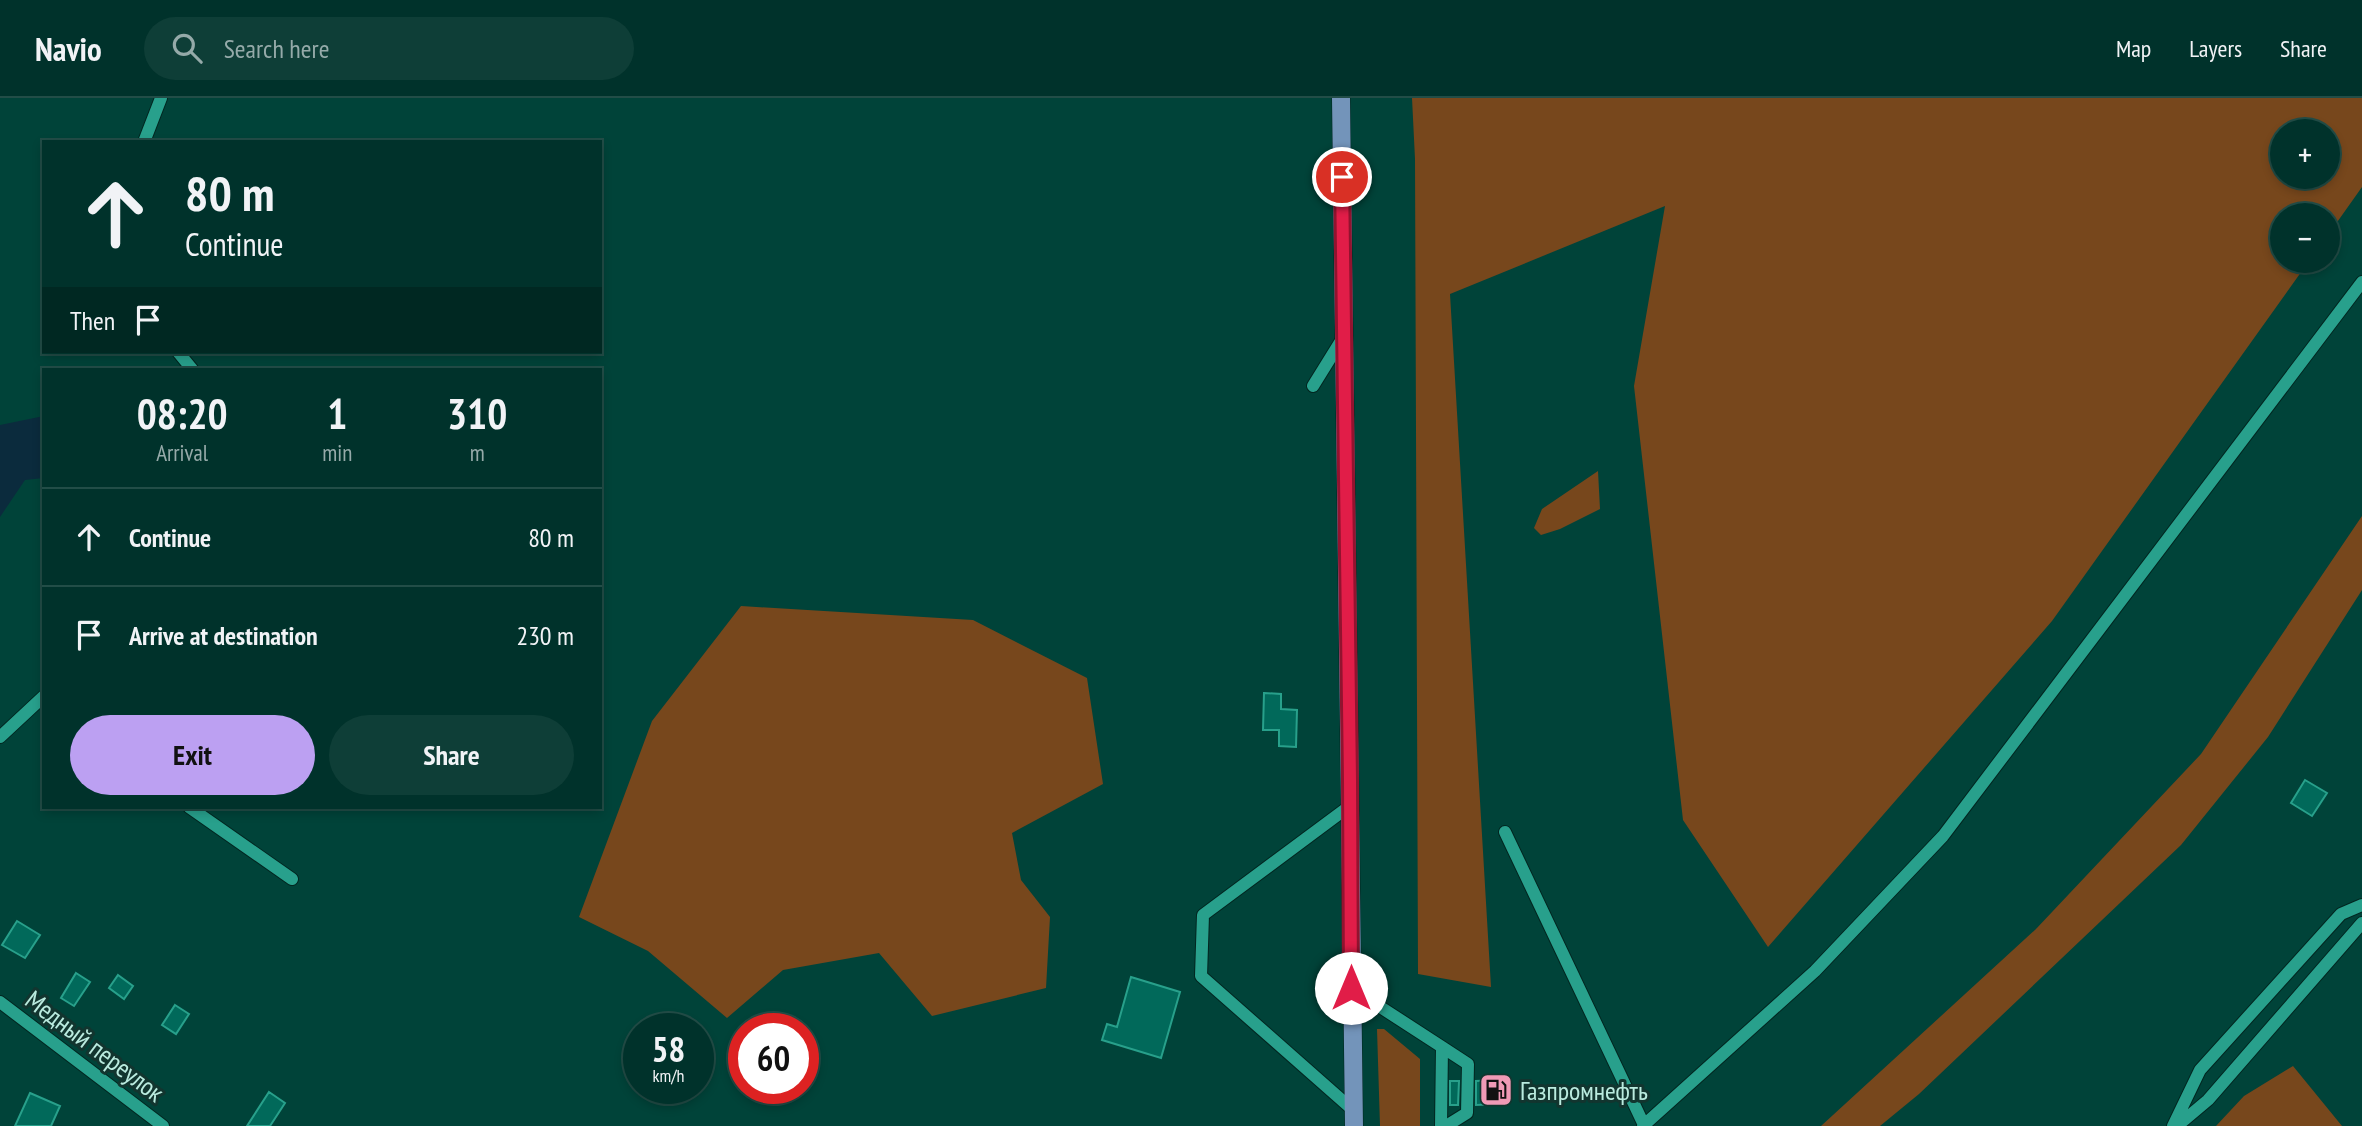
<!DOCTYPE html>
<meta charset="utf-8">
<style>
body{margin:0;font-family:"PT Sans Narrow",sans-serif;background:#0e3e37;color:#f1f3f6;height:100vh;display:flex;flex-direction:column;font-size:26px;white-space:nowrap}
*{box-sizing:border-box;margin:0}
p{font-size:23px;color:#95aaa9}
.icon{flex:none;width:38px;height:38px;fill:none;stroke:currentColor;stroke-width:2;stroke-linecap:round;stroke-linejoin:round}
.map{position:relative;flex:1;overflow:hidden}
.sheet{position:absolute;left:42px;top:270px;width:560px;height:441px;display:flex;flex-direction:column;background:#00322b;border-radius:0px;box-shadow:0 4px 10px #0003,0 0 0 2px #224d47}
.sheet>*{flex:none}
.guide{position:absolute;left:42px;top:42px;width:560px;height:214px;border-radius:0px;box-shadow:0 4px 10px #0003,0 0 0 2px #224d47;background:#00322b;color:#f1f3f6;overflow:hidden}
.tools{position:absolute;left:2270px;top:21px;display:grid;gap:14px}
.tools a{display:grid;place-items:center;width:70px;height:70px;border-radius:50%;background:#00322b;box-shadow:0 4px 10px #0003,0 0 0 2px #224d47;font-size:35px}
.speed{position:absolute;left:623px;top:915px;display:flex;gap:14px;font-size:35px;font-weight:700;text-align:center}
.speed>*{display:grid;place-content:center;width:91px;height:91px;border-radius:50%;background:#00322b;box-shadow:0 4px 10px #0003,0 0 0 2px #224d47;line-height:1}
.speed small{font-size:18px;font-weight:400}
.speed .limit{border:10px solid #d22;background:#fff;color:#111}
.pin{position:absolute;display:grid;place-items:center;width:60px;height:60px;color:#fff;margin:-30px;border:4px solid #fff;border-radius:50%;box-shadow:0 2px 7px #0007}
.me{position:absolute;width:77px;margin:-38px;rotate:0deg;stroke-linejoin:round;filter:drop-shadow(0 0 5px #0008)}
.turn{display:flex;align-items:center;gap:24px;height:147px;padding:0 28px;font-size:32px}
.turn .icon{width:91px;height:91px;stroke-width:2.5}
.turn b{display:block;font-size:49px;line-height:60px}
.then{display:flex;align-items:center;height:66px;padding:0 28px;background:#0003;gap:14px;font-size:26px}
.eta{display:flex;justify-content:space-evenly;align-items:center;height:119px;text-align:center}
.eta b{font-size:42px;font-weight:700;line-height:49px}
.button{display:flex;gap:14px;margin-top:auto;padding:14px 28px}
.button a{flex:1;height:80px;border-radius:42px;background:#bca0f2;color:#111;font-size:28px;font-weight:700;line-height:80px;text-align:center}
.button a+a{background:#0e3e37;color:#f1f3f6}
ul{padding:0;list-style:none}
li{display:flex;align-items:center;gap:21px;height:98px;padding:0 28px;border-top:2px solid #224d47}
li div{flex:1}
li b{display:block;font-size:26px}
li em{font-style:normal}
header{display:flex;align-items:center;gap:42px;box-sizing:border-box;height:98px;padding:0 35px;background:#00322b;border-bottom:2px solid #224d47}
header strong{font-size:33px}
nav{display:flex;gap:38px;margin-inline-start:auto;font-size:24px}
.search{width:490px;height:63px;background:#0e3e37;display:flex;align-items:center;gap:18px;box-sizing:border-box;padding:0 24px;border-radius:38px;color:#95aaa9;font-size:26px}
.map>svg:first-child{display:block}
.green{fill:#77471c;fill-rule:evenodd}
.water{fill:#0b2b3d}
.building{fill:#01695a;stroke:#28a08b;stroke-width:2}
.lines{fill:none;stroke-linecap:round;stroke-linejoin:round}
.minor-casing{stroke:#022620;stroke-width:14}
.major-casing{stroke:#022620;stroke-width:19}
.minor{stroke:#28a08c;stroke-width:12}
.major{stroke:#7394ba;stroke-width:18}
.route-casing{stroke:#92132f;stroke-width:18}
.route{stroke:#e11d48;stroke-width:12}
.labels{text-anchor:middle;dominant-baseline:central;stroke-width:6;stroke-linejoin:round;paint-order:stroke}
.street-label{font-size:26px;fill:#baebdf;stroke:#12352f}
.poi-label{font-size:26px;fill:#baebdf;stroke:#12352f;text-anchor:start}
</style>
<header>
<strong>Navio</strong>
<div class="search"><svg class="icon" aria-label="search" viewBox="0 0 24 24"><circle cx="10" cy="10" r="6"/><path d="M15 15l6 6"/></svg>Search here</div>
<nav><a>Map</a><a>Layers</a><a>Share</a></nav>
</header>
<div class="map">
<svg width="2362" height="1028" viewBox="0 0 2362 1028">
<rect width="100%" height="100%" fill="#004339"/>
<!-- green -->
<path class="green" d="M1412 0H2362V89L2328 137V117H2282V163H2309L2052 523 1768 849 1683 722 1634 288 1665 108 1450 196 1491 889 1418 876 1415 61ZM2328 33V79H2282V33Z
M1598 373 1600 411 1560 431 1541 437 1534 430 1542 411Z
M2362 418V492L2268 639 2181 747 1919 996 1880 1028H1821L2036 831 2201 656Z
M741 508 973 522 1087 580 1103 686 1012 735 1021 782 1050 819 1046 890 932 918 879 855 783 872 727 920 648 853 579 819 652 623Z
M1377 931H1384L1420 961V1028H1380Z
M2293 968 2342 1028H2216L2244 998Z"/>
<!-- water -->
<path class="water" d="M44 318V380L25 382 0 419V327Z"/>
<!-- building -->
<path class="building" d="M1264 595 1281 596V611L1297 612 1296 649 1279 648V632H1263Z
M2305 682 2327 695 2312 718 2291 705Z
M17 823 40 837 25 860 2 847Z
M76 875 90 884 74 908 61 900Z
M118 877 133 888 124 901 109 890Z
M1131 879 1180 894 1161 960 1102 942 1107 926 1117 929Z
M175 907 189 916 176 936 162 927Z
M1499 982V1006L1476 1007V983Z
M1450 983H1459L1458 1007H1450Z
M269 994 285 1005 270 1028H247Z
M30 995 60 1008 51 1028H15Z"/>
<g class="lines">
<defs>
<path id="minor" d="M144 44 161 0
M178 254 192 271
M1313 288 1344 238
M0 639 44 598
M1351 707 1203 817 1201 878 1353 1012
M189 709 292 781
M1505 734 1644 1027
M1351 890 1442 949 1441 1028
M0 904 163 1028
M1442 949 1468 966 1467 1015 1446 1028
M1643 1028 1815 873 1943 738 2362 184
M2173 1028 2200 972 2341 816 2362 807
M2177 1028 2208 1002 2362 825"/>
<path id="major" d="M1341 0 1354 1028"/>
</defs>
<!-- minor casing -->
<use href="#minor" class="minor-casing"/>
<!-- major casing -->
<use href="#major" class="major-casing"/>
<!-- minor -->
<use href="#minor" class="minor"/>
<!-- major -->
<use href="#major" class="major"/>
</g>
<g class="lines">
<defs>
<path id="route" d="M1342 79 1350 682 1351 890"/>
</defs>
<!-- route casing -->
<use href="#route" class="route-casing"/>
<!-- route -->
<use href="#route" class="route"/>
</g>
<!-- icons -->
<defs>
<symbol id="fuel-square" viewBox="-11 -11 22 22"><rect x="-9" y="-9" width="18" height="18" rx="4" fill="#f09ab6" stroke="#12352f"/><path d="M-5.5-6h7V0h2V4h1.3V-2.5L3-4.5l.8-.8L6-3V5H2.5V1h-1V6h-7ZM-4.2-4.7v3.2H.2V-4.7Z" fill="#111"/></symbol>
</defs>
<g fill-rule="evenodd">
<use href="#fuel-square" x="1477" y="973" width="38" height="38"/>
</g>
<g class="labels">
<!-- street labels -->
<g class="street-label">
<text transform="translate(95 948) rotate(37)">Медный переулок</text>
</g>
<!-- poi labels -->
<g class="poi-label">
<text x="1520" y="992">Газпромнефть</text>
</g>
</g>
</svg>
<div class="tools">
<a>+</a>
<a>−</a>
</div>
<div class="speed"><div>58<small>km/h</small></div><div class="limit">60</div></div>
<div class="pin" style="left:1342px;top:79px;background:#d93025"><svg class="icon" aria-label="arrive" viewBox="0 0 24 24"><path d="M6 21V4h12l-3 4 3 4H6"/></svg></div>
<svg class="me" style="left:1351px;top:890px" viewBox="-20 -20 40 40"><circle r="19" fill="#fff"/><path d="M0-13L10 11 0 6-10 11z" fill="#e11d48"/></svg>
<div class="guide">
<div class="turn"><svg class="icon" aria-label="ahead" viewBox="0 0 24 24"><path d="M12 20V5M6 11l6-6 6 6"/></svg><div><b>80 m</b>Continue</div></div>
<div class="then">Then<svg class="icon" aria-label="arrive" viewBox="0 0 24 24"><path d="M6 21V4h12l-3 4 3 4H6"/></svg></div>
</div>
<section class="sheet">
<div class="eta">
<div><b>08:20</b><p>Arrival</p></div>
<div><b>1</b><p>min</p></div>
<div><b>310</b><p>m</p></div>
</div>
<ul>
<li><svg class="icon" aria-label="ahead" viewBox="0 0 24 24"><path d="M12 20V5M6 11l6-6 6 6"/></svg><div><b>Continue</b></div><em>80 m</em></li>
<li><svg class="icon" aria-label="arrive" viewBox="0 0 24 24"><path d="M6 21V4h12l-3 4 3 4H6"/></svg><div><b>Arrive at destination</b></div><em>230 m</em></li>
</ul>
<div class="button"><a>Exit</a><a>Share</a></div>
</section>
</div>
